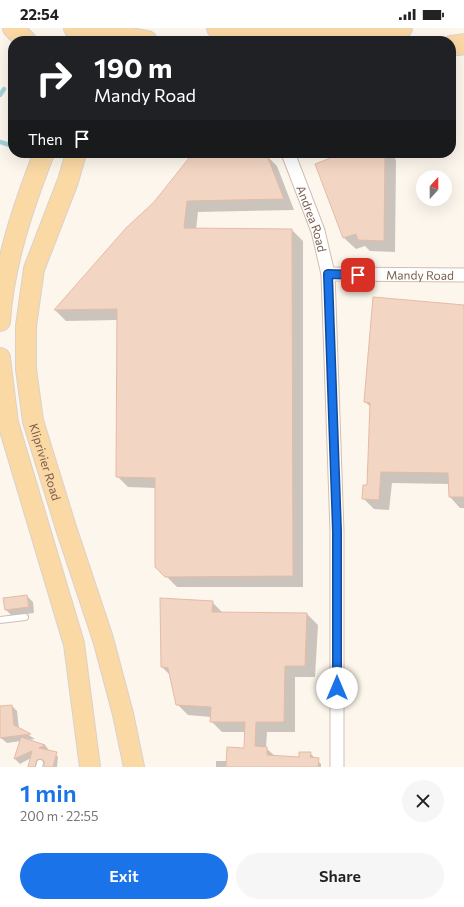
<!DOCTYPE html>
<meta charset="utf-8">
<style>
body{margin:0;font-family:Commissioner,sans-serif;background:#f6f6f6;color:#222;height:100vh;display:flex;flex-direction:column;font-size:15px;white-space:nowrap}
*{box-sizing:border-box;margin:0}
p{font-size:13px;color:#767676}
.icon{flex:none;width:22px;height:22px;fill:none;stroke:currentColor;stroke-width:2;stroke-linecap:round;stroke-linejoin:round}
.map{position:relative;height:739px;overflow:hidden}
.sheet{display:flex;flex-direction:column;background:#fff;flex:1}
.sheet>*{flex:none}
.banner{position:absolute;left:8px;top:8px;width:448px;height:122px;border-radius:16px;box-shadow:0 4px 16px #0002;background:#202124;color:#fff;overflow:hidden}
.needle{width:26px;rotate:21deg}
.tools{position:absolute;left:416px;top:142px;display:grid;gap:8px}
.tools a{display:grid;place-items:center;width:36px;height:36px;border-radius:50%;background:#fff;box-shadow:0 4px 16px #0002;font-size:20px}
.pin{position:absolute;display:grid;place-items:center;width:34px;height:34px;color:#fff;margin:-17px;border-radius:8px;box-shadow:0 2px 6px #0006}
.me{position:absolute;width:44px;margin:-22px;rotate:0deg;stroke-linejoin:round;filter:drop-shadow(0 0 3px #0008)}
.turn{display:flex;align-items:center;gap:14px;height:84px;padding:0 20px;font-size:18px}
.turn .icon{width:52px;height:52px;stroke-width:2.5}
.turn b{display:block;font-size:28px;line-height:34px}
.then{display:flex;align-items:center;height:38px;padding:0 20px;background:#0003;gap:8px;font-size:15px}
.round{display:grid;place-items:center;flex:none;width:42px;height:42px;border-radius:21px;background:#f6f6f6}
.headline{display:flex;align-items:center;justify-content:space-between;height:68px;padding:0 20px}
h1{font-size:24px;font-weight:600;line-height:30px;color:#1a73e8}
.primary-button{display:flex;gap:8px;margin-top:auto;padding:8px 20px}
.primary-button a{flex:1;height:46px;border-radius:24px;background:#1a73e8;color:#fff;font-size:16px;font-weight:600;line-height:46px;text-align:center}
.primary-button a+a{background:#f6f6f6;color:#222}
.status{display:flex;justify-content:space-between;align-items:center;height:28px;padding:0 20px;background:#fff;direction:ltr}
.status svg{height:11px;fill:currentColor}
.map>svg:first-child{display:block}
.shadow{fill:#0003}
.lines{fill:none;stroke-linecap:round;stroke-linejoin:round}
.stream{stroke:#a5d3da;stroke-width:4.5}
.building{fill:#f3d5c3;stroke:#e6bba3}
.lane-casing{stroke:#d1beb0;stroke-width:8}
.street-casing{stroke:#d1beb0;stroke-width:15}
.primary-casing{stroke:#dad1cd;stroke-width:22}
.lane{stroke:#fff;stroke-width:6}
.street{stroke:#fff;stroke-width:13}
.primary{stroke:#fbd9a5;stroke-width:20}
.route-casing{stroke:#114b97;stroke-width:10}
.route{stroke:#1a73e8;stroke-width:7}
.labels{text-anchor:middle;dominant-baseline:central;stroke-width:3.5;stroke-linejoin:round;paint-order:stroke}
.street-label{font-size:12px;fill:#7a5c4d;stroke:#fffaf3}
</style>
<div class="status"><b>22:54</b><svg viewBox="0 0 49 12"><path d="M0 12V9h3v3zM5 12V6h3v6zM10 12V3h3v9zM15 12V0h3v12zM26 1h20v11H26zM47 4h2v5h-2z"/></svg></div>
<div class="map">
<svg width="464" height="739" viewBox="0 0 464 739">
<rect width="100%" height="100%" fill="#fdf6ec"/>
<!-- shadow -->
<path class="shadow" d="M194 125H267V128L277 138 294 182 198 184 196 202H292L303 213V559H177L156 538V460L128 459 117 448 118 292 66 293 55 282 155 175Z
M334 125H390L396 132 395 224 370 223 365 218 356 221 344 210 316 136 334 130Z
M464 278V480H460L450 469 449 456 392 455 389 482 374 481 363 470 368 458 371 379 365 374Z
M27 568 33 574 34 585 12 588 6 582 5 571Z
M212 574 223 585 307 586 318 597 315 649H295V704H267L266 720 275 728 300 730 310 725 321 736V739H216V733H227L245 721V704H222L211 693V689L188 687 177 676 170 647 162 639Z
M12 678 17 683 19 701 35 711 28 712 45 717 49 722 47 723 53 724 58 729 57 739H45V732L42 739H29L31 730 20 736 15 731 21 713 7 715 1 710 0 698V679Z"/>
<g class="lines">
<!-- stream -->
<path class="stream" d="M0 67 4 61
M0 114 13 118"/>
</g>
<!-- building -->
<path class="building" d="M193 125H266L284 171 187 173 184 200 292 201 293 548 165 549 155 539V450L116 449 117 281 54 282 126 200 154 174Z
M333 125H385L384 213 358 212 356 206 343 210 315 136 333 129Z
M373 269 464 277V469H449L448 445 381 444 379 472 362 471 363 457H367L370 375 364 374Z
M27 567 29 579 5 582 3 570Z
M160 570 213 573 212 584 307 585 305 638H285L284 694H256L255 718 267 719V727L299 729V724H311L310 729 319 730 318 739H226L227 719 244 720 245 694H210L211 679 176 677 168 640 161 639Z
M12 677 14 697 31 706 0 710V678Z
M21 709 45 717 39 720 57 724 53 739H44V733L41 731 37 732 35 739H28L32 723 14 731Z"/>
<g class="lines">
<defs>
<path id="lane" d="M0 592 25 589
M39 739 40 735"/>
<g id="street">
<path id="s1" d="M288 125 318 203 328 246 337 503V739"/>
<path id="s2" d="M328 246 464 247"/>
</g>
<g id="primary">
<path d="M13 0 26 13"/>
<path d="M74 0 147 13"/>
<path d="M217 0C278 11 341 8 402 0"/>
<path d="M451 18 464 16"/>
<path id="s3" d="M76 125 68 153 34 241 26 298V341L33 393 66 500 103 611 123 686 134 739"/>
<path d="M0 293C4 235 23 179 44 125"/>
<path d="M0 330 8 395 74 616 90 739"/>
</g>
</defs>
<!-- lane casing -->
<use href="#lane" class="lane-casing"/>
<!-- street casing -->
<use href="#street" class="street-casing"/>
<!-- primary casing -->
<use href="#primary" class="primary-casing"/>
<!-- lane -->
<use href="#lane" class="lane"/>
<!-- street -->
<use href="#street" class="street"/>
<!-- primary -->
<use href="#primary" class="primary"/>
</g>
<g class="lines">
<defs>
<path id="route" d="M337 660V503L328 246 358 247"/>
</defs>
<!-- route casing -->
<use href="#route" class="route-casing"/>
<!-- route -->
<use href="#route" class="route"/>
</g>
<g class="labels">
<!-- street labels -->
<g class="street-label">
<text stroke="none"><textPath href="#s1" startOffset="70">Andrea Road</textPath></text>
<text stroke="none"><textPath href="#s2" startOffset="92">Mandy Road</textPath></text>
<text stroke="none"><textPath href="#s3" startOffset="319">Kliprivier Road</textPath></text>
</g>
</g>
</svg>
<div class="tools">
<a><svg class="needle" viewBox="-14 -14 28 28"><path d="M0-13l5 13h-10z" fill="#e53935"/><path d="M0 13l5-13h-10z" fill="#767676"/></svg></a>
</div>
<div class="pin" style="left:358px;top:247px;background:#d93025"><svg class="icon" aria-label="arrive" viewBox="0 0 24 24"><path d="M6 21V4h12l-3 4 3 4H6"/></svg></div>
<svg class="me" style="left:337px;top:660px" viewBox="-20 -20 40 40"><circle r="19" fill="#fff"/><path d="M0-13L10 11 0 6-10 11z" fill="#1a73e8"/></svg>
<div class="banner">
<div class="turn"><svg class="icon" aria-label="right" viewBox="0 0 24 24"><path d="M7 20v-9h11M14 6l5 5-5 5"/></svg><div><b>190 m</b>Mandy Road</div></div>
<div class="then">Then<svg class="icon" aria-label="arrive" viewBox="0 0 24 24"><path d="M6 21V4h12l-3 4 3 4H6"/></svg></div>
</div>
</div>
<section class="sheet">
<div class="headline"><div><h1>1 min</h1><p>200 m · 22:55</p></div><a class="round"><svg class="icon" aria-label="close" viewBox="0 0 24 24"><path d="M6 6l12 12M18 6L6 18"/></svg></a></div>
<div class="primary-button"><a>Exit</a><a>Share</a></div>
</section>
